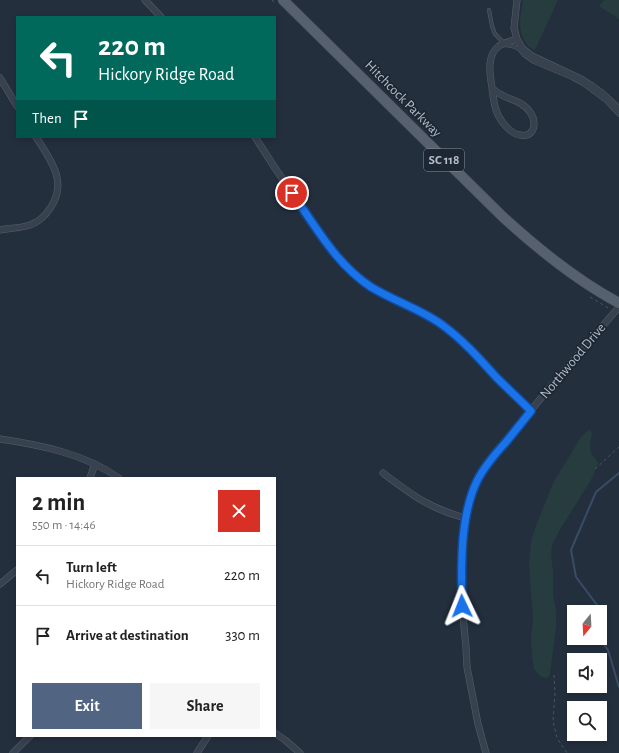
<!DOCTYPE html>
<meta charset="utf-8">
<style>
body{margin:0;font-family:"Alegreya Sans",sans-serif;background:#f6f6f6;color:#222;height:100vh;display:flex;flex-direction:column;font-size:15px;white-space:nowrap}
*{box-sizing:border-box;margin:0}
p{font-size:13px;color:#767676}
.icon{flex:none;width:22px;height:22px;fill:none;stroke:currentColor;stroke-width:2;stroke-linecap:round;stroke-linejoin:round}
.map{position:relative;flex:1;overflow:hidden}
.panel{position:absolute;left:16px;top:477px;width:260px;height:260px;display:flex;flex-direction:column;background:#fff;border-radius:0px;box-shadow:0 2px 6px #0003}
.panel>*{flex:none}
.guide{position:absolute;left:16px;top:16px;width:260px;height:122px;border-radius:0px;box-shadow:0 2px 6px #0003;background:#00695c;color:#fff;overflow:hidden}
.needle{width:26px;rotate:198deg}
.fabs{position:absolute;left:567px;top:605px;display:grid;gap:8px}
.fabs a{display:grid;place-items:center;width:40px;height:40px;border-radius:0px;background:#fff;box-shadow:0 2px 6px #0003;font-size:20px}
.pin{position:absolute;display:grid;place-items:center;width:34px;height:34px;color:#fff;margin:-17px;border:2px solid #fff;border-radius:50%;box-shadow:0 1px 4px #0007}
.me{position:absolute;width:44px;margin:-22px;rotate:358deg;stroke-linejoin:round;filter:drop-shadow(0 0 3px #0008)}
.turn{display:flex;align-items:center;gap:14px;height:84px;padding:0 16px;font-size:18px}
.turn .icon{width:52px;height:52px;stroke-width:2.5}
.turn b{display:block;font-size:28px;line-height:34px}
.then{display:flex;align-items:center;height:38px;padding:0 16px;background:#0003;gap:8px;font-size:15px}
.round{display:grid;place-items:center;flex:none;width:42px;height:42px;border-radius:0px;background:#f6f6f6}
.head{display:flex;align-items:center;justify-content:space-between;height:68px;padding:0 16px}
h1{font-size:24px;font-weight:700;line-height:30px}
.cta{display:flex;gap:8px;margin-top:auto;padding:8px 16px}
.cta a{flex:1;height:46px;border-radius:0px;background:#516482;color:#fff;font-size:16px;font-weight:700;line-height:46px;text-align:center}
.cta a+a{background:#f6f6f6;color:#222}
ul{padding:0;list-style:none}
li{display:flex;align-items:center;gap:12px;height:60px;padding:0 16px;border-top:1px solid #e0e0e0}
li div{flex:1}
li b{display:block;font-size:15px}
li em{font-style:normal}
.map>svg:first-child{display:block}
.green{fill:#263c3f}
.lines{fill:none;stroke-linecap:round;stroke-linejoin:round}
.stream{stroke:#394c67;stroke-width:2}
.service-casing{stroke:#565f6c;stroke-width:4}
.minor-casing{stroke:#565f6c;stroke-width:7}
.primary-casing{stroke:#414a57;stroke-width:11}
.path{stroke:#44595c;stroke-width:1;stroke-dasharray:3 3;stroke-linecap:butt}
.service{stroke:#38414e;stroke-width:3}
.minor{stroke:#38414e;stroke-width:6}
.primary{stroke:#56606e;stroke-width:10}
.route-casing{stroke:#114b97;stroke-width:10}
.route{stroke:#1a73e8;stroke-width:7}
.labels{text-anchor:middle;dominant-baseline:central;stroke-width:3.5;stroke-linejoin:round;paint-order:stroke}
.shield{fill:#1d2633;stroke:#878f9c;stroke-width:1}
.shield-label{font-size:13px;font-weight:bold;fill:#b4bcc9}
.street-label{font-size:14px;fill:#b4bcc9;stroke:#1d2633}
</style>
<div class="map">
<svg width="619" height="753" viewBox="0 0 619 753">
<rect width="100%" height="100%" fill="#242f3e"/>
<!-- green -->
<path class="green" d="M523 0H558L535 50C532 48 528 47 527 44 516 32 521 14 523 0Z
M604 0H619V19L599 6Z
M590 430 592 433C591 439 589 447 591 453 593 457 597 459 598 464L591 480 559 531 552 545 551 555 553 571V595L556 611V627L550 674 549 676 546 678 540 676 534 669 532 654 531 638 533 620 529 564 531 541 537 523 554 481 569 457 581 437 587 431Z"/>
<g class="lines">
<!-- stream -->
<path class="stream" d="M600 629 603 620 600 609 576 577 571 550 596 492 619 473
M600 638 602 642 608 650 619 687"/>
<defs>
<path id="service" d="M489 10 492 26 495 34 506 45 512 46 519 49 524 55 534 62 572 78 583 84 606 101 619 115"/>
<path id="minor" d="M145 0 161 17
M517 0 514 28 517 39 522 48 532 56 581 79 592 86 602 93 619 109
M0 78 17 106
M492 88C502 100 521 98 530 112 537 122 535 138 520 135 511 134 502 123 498 115 494 107 493 97 492 88Z
M492 88C490 74 486 56 499 46 504 43 511 41 517 39
M255 137 275 168 334 253 353 273 372 288 383 294 432 318 454 334 531 411
M0 230C10 228 21 228 30 225 39 222 46 215 51 207 68 181 50 159 36 137
M0 439C41 445 85 454 119 478
M383 473C412 495 430 509 466 518
M90 478 95 464
M0 584 17 570
M275 733 285 740 300 753
M13 753 30 736
M197 753 208 736
M486 753 478 724 467 667 466 647 462 606V567L464 532 469 502 477 480 491 459 551 386 619 307"/>
<path id="primary" d="M283 0 503 217C539 250 576 280 619 303"/>
</defs>
<!-- service casing -->
<use href="#service" class="service-casing"/>
<!-- minor casing -->
<use href="#minor" class="minor-casing"/>
<!-- primary casing -->
<use href="#primary" class="primary-casing"/>
<!-- path -->
<path class="path" d="M272 0 275 3
M590 297 610 309
M595 469 619 447
M554 675 555 693 553 721 557 738 567 753"/>
<!-- service -->
<use href="#service" class="service"/>
<!-- minor -->
<use href="#minor" class="minor"/>
<!-- primary -->
<use href="#primary" class="primary"/>
</g>
<g class="lines">
<defs>
<path id="route" d="M292 193C316 227 336 264 371 287 394 301 420 309 441 324 462 339 479 358 496 377 507 388 519 399 531 411 523 421 514 432 506 442 495 454 484 467 477 481 460 516 461 567 462 606"/>
</defs>
<!-- route casing -->
<use href="#route" class="route-casing"/>
<!-- route -->
<use href="#route" class="route"/>
</g>
<g class="labels">
<!-- shield labels -->
<rect class="shield" x="424" y="149" width="40" height="22" rx="3"/>
<g class="shield-label">
<text x="444" y="160">SC 118</text>
</g>
<!-- street labels -->
<g class="street-label">
<text transform="translate(403 99) rotate(45)">Hitchcock Parkway</text>
<text transform="translate(573 361) rotate(-50)">Northwood Drive</text>
</g>
</g>
</svg>
<div class="fabs">
<a><svg class="needle" viewBox="-14 -14 28 28"><path d="M0-13l5 13h-10z" fill="#e53935"/><path d="M0 13l5-13h-10z" fill="#767676"/></svg></a>
<a><svg class="icon" aria-label="sound" viewBox="0 0 24 24"><path d="M4 9h4l5-4v14l-5-4H4zM17 9q2 3 0 6"/></svg></a>
<a><svg class="icon" aria-label="search" viewBox="0 0 24 24"><circle cx="10" cy="10" r="6"/><path d="M15 15l6 6"/></svg></a>
</div>
<div class="pin" style="left:292px;top:193px;background:#d93025"><svg class="icon" aria-label="arrive" viewBox="0 0 24 24"><path d="M6 21V4h12l-3 4 3 4H6"/></svg></div>
<svg class="me" style="left:462px;top:606px" viewBox="-20 -20 40 40"><path d="M0-17L14 15 0 8-14 15z" fill="#1a73e8" stroke="#fff" stroke-width="4"/></svg>
<div class="guide">
<div class="turn"><svg class="icon" aria-label="left" viewBox="0 0 24 24"><path d="M17 20v-9H6M10 6l-5 5 5 5"/></svg><div><b>220 m</b>Hickory Ridge Road</div></div>
<div class="then">Then<svg class="icon" aria-label="arrive" viewBox="0 0 24 24"><path d="M6 21V4h12l-3 4 3 4H6"/></svg></div>
</div>
<section class="panel">
<div class="head"><div><h1>2 min</h1><p>550 m · 14:46</p></div><a class="round" style="background:#d93025;color:#fff"><svg class="icon" aria-label="close" viewBox="0 0 24 24"><path d="M6 6l12 12M18 6L6 18"/></svg></a></div>
<ul>
<li><svg class="icon" aria-label="left" viewBox="0 0 24 24"><path d="M17 20v-9H6M10 6l-5 5 5 5"/></svg><div><b>Turn left</b><p>Hickory Ridge Road</p></div><em>220 m</em></li>
<li><svg class="icon" aria-label="arrive" viewBox="0 0 24 24"><path d="M6 21V4h12l-3 4 3 4H6"/></svg><div><b>Arrive at destination</b></div><em>330 m</em></li>
</ul>
<div class="cta"><a>Exit</a><a>Share</a></div>
</section>
</div>
